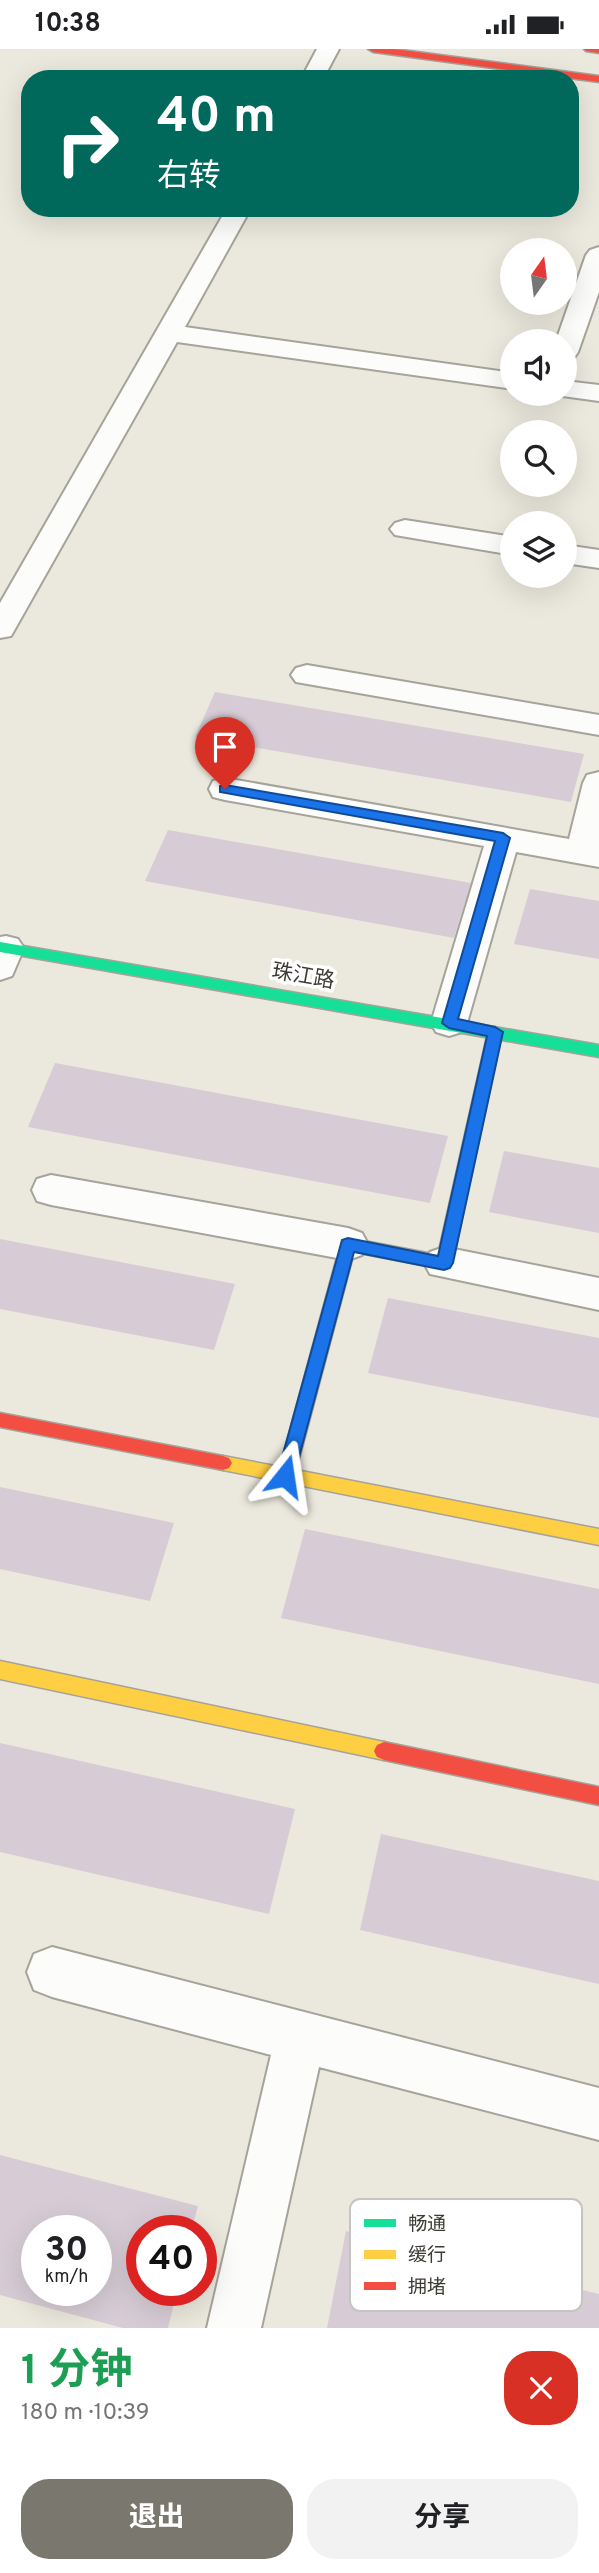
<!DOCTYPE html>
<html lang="zh">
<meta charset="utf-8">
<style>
body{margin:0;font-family:Overpass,"Noto Sans SC",sans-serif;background:#f2f2f2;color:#202124;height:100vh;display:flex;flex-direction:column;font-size:26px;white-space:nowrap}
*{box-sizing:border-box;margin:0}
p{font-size:23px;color:#757577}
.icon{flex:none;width:38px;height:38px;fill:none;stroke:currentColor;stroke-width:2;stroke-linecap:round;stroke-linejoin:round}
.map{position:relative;height:2279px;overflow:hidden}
.details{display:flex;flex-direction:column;background:#fff;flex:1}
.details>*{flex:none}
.banner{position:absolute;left:21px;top:21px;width:558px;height:147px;border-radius:28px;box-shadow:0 7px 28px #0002;background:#00695c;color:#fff;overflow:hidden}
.needle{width:46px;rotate:14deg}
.buttons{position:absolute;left:500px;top:189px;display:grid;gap:14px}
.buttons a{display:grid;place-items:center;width:77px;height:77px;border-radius:50%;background:#fff;box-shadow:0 7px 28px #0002;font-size:35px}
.speed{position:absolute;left:21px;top:2166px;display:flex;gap:14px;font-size:35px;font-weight:700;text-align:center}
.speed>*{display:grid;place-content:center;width:91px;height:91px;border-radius:50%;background:#fff;box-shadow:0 7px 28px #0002;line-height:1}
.speed small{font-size:18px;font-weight:400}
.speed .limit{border:10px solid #d22;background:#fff;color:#111}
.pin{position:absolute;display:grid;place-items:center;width:60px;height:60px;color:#fff;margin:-72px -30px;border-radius:50% 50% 50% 0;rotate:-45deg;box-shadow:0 0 7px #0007}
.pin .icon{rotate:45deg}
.me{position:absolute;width:77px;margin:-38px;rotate:15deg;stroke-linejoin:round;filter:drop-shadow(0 0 5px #0008)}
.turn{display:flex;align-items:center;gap:24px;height:147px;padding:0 21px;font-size:32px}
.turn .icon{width:91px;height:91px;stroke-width:2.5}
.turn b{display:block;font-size:49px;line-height:60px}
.round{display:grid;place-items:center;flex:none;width:74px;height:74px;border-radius:28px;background:#f2f2f2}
.headline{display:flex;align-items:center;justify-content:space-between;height:119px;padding:0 21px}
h1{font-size:42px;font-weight:700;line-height:52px;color:#1e9e55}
.cta{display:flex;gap:14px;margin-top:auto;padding:14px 21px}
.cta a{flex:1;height:80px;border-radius:28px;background:#7a786e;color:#fff;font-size:28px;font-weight:700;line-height:80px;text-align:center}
.cta a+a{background:#f2f2f2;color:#202124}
.status{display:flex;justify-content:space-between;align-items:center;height:49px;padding:0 35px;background:#fff;direction:ltr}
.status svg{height:19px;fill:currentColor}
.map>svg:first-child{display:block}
.building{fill:#d7ccd5;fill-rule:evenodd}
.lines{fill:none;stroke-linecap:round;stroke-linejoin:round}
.street-casing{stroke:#a5a39a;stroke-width:4}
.fast-casing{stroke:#a5a39a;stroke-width:3}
.slow-casing{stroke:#a5a39a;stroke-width:3}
.jam-casing{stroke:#a5a39a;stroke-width:3}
.street{fill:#fcfcfa;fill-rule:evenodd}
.fast{fill:#16e098;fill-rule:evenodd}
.slow{fill:#ffcf43;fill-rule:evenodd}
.jam{fill:#f24e42;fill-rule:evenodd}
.route{fill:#1a73e8;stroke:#114b97;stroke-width:2}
.labels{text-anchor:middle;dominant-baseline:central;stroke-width:7;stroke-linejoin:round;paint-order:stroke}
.street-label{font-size:21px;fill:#3d3b33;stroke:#fff}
.key{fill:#fff;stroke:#c5c4c2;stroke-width:2}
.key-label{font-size:19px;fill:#3d3b33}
</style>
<div class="status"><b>10:38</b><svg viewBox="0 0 49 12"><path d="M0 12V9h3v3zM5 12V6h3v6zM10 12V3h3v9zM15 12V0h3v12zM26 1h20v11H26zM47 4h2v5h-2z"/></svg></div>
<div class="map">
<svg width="599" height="2279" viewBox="0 0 599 2279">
<rect width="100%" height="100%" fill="#ebe8dd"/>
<!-- building -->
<path class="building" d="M215 643 584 705 571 753 195 688Z
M168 781 471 834 454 889 145 832Z
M530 840 599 852V910L514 895Z
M55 1014 448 1087 430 1154 28 1078Z
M504 1102 599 1119V1184L489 1163Z
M0 1190 235 1235 214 1301 0 1260Z
M388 1249 599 1289V1369L368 1324Z
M0 1438 174 1474 150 1552 0 1520Z
M305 1480 599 1540V1635L281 1569Z
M0 1694 295 1760 269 1865 0 1803Z
M381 1785 599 1832V1935L360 1881Z
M0 2106 198 2157 191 2182H142V2242H177L168 2279H123L0 2246ZM37 2182H96V2242H37Z
M346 2182 599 2245V2279H327Z"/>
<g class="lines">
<defs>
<path id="street" d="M317 0H339L323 30H301Z
M227 159H251L185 278 513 324V340L177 293 15 580 11 587 0 589V554Z
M599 198V243L578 303 574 309 565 311V292H556L586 206 590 201Z
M565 332 599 336V352L555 346 565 345Z
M405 471 513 488V506L395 486 390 480 395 474Z
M565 496 599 501V519L565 514Z
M307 616 599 666V686L296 633 291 626 296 619Z
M599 723V818L516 803 467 974 462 983 449 987 436 983 431 974 484 797 225 751 213 748 209 740 213 732 225 729 569 790 583 734 587 726Z
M6 887 18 890 24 899 12 927 0 931V888Z
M51 1126 348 1179 362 1184 368 1195 362 1206 348 1211 51 1156 37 1152 32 1141 37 1130Z
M444 1198 599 1229V1261L430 1225 424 1214 430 1203Z
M52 1898 599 2039V2091L319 2018 261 2279H207L271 2006 52 1948 34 1941 27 1923 34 1905Z"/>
<path id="fast" d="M0 893 599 996V1008L0 903Z"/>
<path id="slow" d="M495 978 502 983 452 1214 450 1219 444 1220 354 1203 296 1421 599 1480V1496L223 1421 217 1419 214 1414 217 1409 223 1407 280 1418 342 1190 348 1189 438 1206 488 983Z
M0 1612 384 1693 391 1696 394 1702 391 1708 384 1711 0 1630Z"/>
<path id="jam" d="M368 0H394L599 27V33L373 3Z
M584 0H599V4L586 2Z
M0 1364 223 1407 229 1409 232 1414 229 1419 223 1421 0 1378Z
M384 1693 599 1738V1756L384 1711 377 1708 374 1702 377 1696Z"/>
</defs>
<!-- street casing -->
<use href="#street" class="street-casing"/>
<!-- fast casing -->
<use href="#fast" class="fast-casing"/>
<!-- slow casing -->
<use href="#slow" class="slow-casing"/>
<!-- jam casing -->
<use href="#jam" class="jam-casing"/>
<!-- street -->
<use href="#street" class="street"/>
<!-- fast -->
<use href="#fast" class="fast"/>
<!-- slow -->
<use href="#slow" class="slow"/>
<!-- jam -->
<use href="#jam" class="jam"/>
</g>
<!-- route -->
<path class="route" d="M225 736 503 784 510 789 458 970 495 978 503 983 453 1214 450 1219 444 1221 354 1203 294 1427 292 1432 285 1434 279 1432 277 1427 342 1191 348 1189 438 1207 487 987 449 979 442 974 495 792 220 743V737Z"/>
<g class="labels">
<!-- street labels -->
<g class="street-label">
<text transform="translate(303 928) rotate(10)">珠江路</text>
</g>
</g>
<!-- legend -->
<rect x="350" y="2150" width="232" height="112" rx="10" class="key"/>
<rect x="364" y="2170" width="32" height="8" fill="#16e098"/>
<rect x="364" y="2201" width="32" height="9" fill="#ffcf43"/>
<rect x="364" y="2233" width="32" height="8" fill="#f24e42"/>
<g class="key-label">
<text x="408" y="2181">畅通</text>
<text x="408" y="2212">缓行</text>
<text x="408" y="2244">拥堵</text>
</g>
</svg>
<div class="buttons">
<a><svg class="needle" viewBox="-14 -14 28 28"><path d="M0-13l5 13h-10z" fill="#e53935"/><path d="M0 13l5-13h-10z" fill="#757577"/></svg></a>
<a><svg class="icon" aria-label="sound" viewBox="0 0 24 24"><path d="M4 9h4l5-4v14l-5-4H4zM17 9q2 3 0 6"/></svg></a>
<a><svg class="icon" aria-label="search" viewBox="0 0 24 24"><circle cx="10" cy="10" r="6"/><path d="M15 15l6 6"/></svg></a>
<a><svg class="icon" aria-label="layers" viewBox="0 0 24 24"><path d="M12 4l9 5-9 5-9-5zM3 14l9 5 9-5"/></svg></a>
</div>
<div class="speed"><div>30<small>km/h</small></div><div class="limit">40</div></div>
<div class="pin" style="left:225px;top:740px;background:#d93025"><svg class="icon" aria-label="arrive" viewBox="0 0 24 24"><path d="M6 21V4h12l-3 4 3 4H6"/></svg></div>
<svg class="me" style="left:285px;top:1427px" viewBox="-20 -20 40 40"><path d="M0-17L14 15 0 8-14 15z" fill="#1a73e8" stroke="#fff" stroke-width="4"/></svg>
<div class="banner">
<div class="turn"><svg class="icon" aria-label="right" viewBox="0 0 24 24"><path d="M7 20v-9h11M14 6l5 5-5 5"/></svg><div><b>40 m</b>右转</div></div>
</div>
</div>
<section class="details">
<div class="headline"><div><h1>1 分钟</h1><p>180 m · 10:39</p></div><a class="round" style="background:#d93025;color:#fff"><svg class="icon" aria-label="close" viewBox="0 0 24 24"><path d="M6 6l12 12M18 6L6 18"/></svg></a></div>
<div class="cta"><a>退出</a><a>分享</a></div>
</section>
